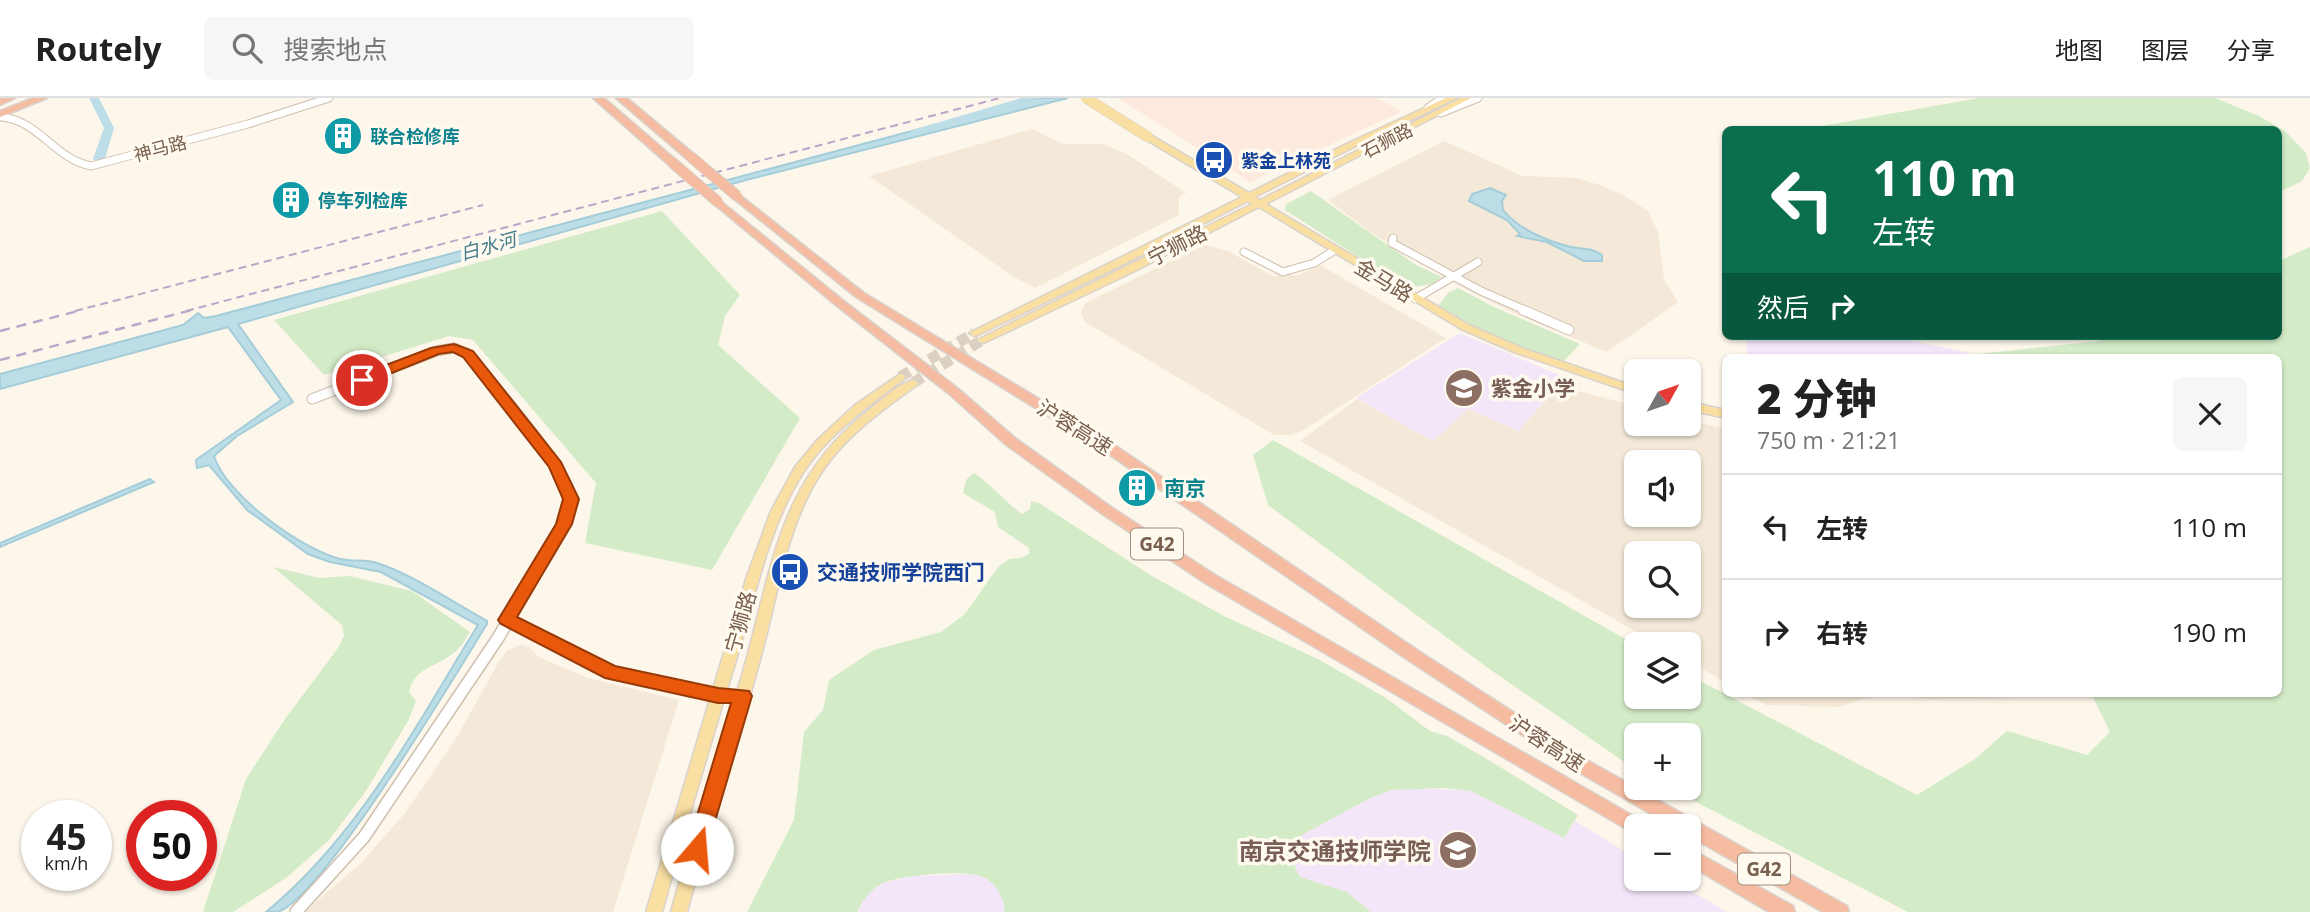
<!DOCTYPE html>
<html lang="zh">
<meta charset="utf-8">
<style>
body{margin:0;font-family:"Open Sans","Noto Sans SC",sans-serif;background:#f6f6f6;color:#222;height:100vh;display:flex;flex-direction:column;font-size:26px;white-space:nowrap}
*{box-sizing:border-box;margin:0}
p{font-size:23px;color:#767676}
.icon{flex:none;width:38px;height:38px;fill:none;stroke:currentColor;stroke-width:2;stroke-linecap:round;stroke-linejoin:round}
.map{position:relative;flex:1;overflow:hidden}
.details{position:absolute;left:1722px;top:256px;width:560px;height:343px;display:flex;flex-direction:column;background:#fff;border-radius:10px;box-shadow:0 2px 5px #0004}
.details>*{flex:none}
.top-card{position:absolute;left:1722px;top:28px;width:560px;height:214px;border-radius:10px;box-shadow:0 2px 5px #0004;background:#0b6e4f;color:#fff;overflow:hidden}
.needle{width:46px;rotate:50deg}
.tools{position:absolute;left:1624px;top:261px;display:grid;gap:14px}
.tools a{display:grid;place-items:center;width:77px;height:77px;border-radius:10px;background:#fff;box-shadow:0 2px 5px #0004;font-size:35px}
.speed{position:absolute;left:21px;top:702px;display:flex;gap:14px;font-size:35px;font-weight:700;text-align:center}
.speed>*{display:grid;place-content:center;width:91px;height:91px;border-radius:50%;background:#fff;box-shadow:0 2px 5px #0004;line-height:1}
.speed small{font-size:18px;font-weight:400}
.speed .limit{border:10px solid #d22;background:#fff;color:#111}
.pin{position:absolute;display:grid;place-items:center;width:60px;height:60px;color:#fff;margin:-30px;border:4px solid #fff;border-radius:50%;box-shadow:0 2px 7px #0007}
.me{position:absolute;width:77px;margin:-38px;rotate:18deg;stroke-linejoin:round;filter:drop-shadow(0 0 5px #0008)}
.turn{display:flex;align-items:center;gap:24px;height:147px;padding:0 35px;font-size:32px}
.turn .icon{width:91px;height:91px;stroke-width:2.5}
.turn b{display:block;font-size:49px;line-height:60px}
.then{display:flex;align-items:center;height:66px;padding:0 35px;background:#0003;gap:14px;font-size:26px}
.round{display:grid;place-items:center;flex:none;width:74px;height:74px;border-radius:10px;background:#f6f6f6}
.head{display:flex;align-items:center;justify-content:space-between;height:119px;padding:0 35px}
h1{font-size:42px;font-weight:800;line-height:52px}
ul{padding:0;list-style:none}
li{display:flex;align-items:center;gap:21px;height:105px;padding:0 35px;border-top:2px solid #e0e0e0}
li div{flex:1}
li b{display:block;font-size:26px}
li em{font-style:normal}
header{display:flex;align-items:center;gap:42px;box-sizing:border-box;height:98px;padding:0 35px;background:#fff;border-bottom:2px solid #e0e0e0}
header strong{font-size:33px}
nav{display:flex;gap:38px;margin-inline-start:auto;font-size:24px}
.search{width:490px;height:63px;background:#f6f6f6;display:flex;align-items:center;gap:18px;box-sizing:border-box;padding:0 24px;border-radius:10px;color:#767676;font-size:26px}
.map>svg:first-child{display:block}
.residential{fill:#f4e9d8;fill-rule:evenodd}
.commercial{fill:#fde9de}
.education{fill:#f3e6f9}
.green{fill:#d4ebc7}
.water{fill:#bddee7;stroke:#a4cdd9;stroke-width:2}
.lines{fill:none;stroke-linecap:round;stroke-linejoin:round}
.river{fill:#bddee7;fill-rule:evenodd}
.major-tunnel{stroke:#dcd0c2;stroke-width:11;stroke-dasharray:11 6;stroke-linecap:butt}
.minor-far2-casing{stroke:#cfbfae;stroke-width:9}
.minor-far1-casing{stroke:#cfbfae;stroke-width:11}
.minor-casing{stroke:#cfbfae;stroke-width:14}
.major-casing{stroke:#d9d2cd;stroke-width:3}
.highway-casing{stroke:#d9d2cd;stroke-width:3}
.minor-far2{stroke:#fff;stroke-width:7}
.minor-far1{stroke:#fff;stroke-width:9}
.minor{stroke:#fff;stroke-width:11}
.major{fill:#fadfa3;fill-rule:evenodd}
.highway{fill:#f6bca1;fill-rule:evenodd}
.rail-far1{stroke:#baa7c8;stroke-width:2;stroke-dasharray:8 5;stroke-linecap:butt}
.rail{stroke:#baa7c8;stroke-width:2.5;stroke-dasharray:10 7;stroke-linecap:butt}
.major-bridge-casing{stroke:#d9d2cd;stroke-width:11;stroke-linecap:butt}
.highway-bridge-casing{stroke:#d9d2cd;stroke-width:12;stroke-linecap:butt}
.major-bridge{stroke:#fadfa3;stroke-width:10}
.highway-bridge{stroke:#f6bca1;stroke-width:10}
.route{fill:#ea580c;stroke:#983908;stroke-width:2}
.labels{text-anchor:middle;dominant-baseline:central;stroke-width:7;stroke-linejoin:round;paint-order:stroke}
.far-culture-label{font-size:18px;font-weight:bold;fill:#0d838f;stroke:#fffaf0;text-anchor:start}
.far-street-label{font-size:18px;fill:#785e4c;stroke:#fffaf0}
.far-transit-label{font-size:18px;font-weight:bold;fill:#164399;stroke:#fffaf0;text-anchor:start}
.far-water-label{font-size:19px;font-style:italic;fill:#467b8b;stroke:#fffaf0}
.shield{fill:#fffaf0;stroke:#a08d7d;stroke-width:2}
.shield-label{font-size:19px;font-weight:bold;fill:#785e4c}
.street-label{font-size:21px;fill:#785e4c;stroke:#fffaf0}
.education-label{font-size:21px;font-weight:bold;fill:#785e54;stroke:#fffaf0;text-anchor:start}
.culture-label{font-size:21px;font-weight:bold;fill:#0d838f;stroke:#fffaf0;text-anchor:start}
.transit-label{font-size:21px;font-weight:bold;fill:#164399;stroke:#fffaf0;text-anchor:start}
.near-education-label{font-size:24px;font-weight:bold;fill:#785e54;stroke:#fffaf0;text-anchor:end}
</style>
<header>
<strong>Routely</strong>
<div class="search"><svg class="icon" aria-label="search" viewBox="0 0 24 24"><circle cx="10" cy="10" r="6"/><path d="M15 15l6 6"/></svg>搜索地点</div>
<nav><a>地图</a><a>图层</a><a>分享</a></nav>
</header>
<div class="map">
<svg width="2310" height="814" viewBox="0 0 2310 814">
<rect width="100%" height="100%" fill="#fdf6ea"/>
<!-- residential -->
<path class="residential" d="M1032 31 1063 46H1103L1127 56 1186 95 1179 99V117L1035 190 1014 179 869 78Z
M1444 43 1523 78 1576 80 1600 87 1623 97 1648 113 1658 134 1664 181 1678 204 1607 254 1518 217 1463 190 1369 133 1328 102Z
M1204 147 1228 153 1273 178 1299 177 1320 167 1446 240 1302 333 1290 337H1274L1085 224 1081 215 1085 205Z
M1558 288 1636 308V326H1689V322L1725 331V584L1689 563V546H1658L1300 343 1357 301 1433 343 1468 311 1519 333ZM1689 364V416H1636V364ZM1636 455H1689V508H1636Z
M520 547 529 549 539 559 588 580 679 602 613 814H304L360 766 406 714 458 637 497 567 507 553Z
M1744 595H1881L1839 609 1766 607Z
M1888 595H2024L2018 599 1927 601Z"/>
<!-- commercial -->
<path class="commercial" d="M1118 0H1376L1402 13 1250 84Z"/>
<!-- education -->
<path class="education" d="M1460 235 1564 279 1519 333 1468 311 1433 343 1356 300Z
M1747 238H1890L1970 255 1972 259H1747Z
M1418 690 1471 693 1564 740 1575 723 1636 760V780L1671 781 1727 814H1371L1347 794 1300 779 1291 760 1294 745 1302 737 1370 700 1392 692Z
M968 776 982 778 992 785 1001 795 1005 814H857L867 796 883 785 913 778Z"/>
<!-- green -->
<path class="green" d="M1979 0H2215L2259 18 2285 33 2306 55 2310 70 2302 83 2279 94 2278 32 1805 31Z
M1311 93 1416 167 1442 179 1433 186 1407 190 1285 112 1286 106Z
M662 113 740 197 725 218 718 247 800 320 712 472 585 445 596 385 473 242 449 238 324 277 274 222Z
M2310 149V814H1908L1669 690H1689V637H1636V672L1488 570 1268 407 1253 357 1273 342 1636 547V598H1689V577L1917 697 1975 661 2007 633 2087 657 2110 634 2091 595H2278V259H1980L1978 256 2099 243 2111 238H2278L2279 163Z
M1458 190 1494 209 1580 246 1562 265 1517 250 1437 209 1448 195Z
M974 375C992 387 1005 404 1022 416L1030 411 1031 403 1039 405 1152 478 1224 518 1318 561 1386 600 1430 633 1447 638 1492 664 1578 717 1564 740 1471 693 1444 690 1392 692 1370 700 1302 737C1288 752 1291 762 1300 779L1347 794 1371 814H1005C1004 800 997 785 983 779 967 771 898 777 881 786 869 793 863 802 857 814H747L794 722 804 634 823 612 829 582 874 552 941 534 965 516 998 469 1009 461 1021 460 1029 456V450L998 429 995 414 963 395 966 382Z
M273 469 320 480 349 478 412 493 470 534C466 540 462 547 457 552 440 569 414 568 409 594L416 603 408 623 366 693 329 742 286 780 233 814H203L246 681 285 621 338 550 344 538 342 527Z"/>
<!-- water -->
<path class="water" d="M1036 0H1068L746 82 238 226 293 304 237 338 214 358C226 397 301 451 340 461 352 464 366 461 377 465 410 475 456 506 487 523V526C457 574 321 803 277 814 274 814 270 814 266 814 359 738 416 627 478 527L381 474 330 464 308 456 247 412 209 367 197 370 196 362 281 302 228 229 0 291V276L183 227 198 215 204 220 216 218Z
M1490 90 1506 97 1502 103 1503 112C1518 131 1549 144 1571 149 1582 151 1593 150 1602 157V163H1584L1547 144 1517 138 1520 136 1507 122 1469 103 1472 96Z
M150 381 154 384 0 449V445Z"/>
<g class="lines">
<!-- river -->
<path class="river" d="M89 0H99L114 30 105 61 99 64 93 61 104 30Z
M1021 0H1038L918 35 909 33Z"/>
<!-- major-tunnel -->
<path class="major-tunnel" d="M900 279 974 235
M913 285 982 242"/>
<defs>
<path id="minor-far2" d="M1428 10 1442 0
M1441 15 1478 0
M2 19C39 23 55 61 91 68L248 26 329 0
M1393 140 1392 145 1481 193 1527 213
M1244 154 1283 174 1314 165 1335 152
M1415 201 1478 164"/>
<path id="minor-far1" d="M1523 212 1569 232
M312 301 436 253 454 250 468 256C489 282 571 373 571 402 571 428 545 458 533 480"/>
<path id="minor" d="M507 522 611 574 718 597 743 598
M296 814 364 739 498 540 534 478"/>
<path id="major" d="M1446 0H1457L1350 51 1255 99 1260 102 1461 0H1471L1266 106 1469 227 1522 250 1636 289V296L1514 254 1461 231 1259 109 1135 173 986 244 982 245 977 242 1252 106 1248 103 1124 166 978 237 974 238 969 235 1242 99 1145 41V37H1151L1249 95 1344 47Z
M900 276 904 277 905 279 904 281C868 309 828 336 803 375 770 427 757 490 740 549 713 637 687 725 662 814H646L747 478 771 413 795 369 817 342 855 307Z
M913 282 919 285 917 287C881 313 844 339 820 377 785 431 778 498 761 558 738 644 710 728 687 814H671C692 737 716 661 740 584 772 478 774 386 869 312 882 301 897 287 913 282Z
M1689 304 1726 312V320L1689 312Z"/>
<path id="highway" d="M15 0 0 7V1Z
M33 0H47L0 19V13Z
M593 0H604L677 63V67H669Z
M616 0H627L695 57V61H687Z
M737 95 864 195 1107 342 1420 554 1592 665 1847 808 1849 814H1823L1689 738V728H1672L1580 675 1408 562 1097 348 856 199 733 100V96Z
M718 101 845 204 956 289 1015 340 1111 409 1215 477 1642 723 1645 728H1636V736L1630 733 1205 485 1101 415 1005 346 948 295 837 208 714 106 713 104Z
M1689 750 1793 808 1795 814H1769L1689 767Z"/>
</defs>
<!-- minor-far2 casing -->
<use href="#minor-far2" class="minor-far2-casing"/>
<!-- minor-far1 casing -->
<use href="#minor-far1" class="minor-far1-casing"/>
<!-- minor casing -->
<use href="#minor" class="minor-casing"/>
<!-- major casing -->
<use href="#major" class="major-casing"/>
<!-- highway casing -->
<use href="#highway" class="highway-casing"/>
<!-- minor-far2 -->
<use href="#minor-far2" class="minor-far2"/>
<!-- minor-far1 -->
<use href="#minor-far1" class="minor-far1"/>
<!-- minor -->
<use href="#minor" class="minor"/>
<!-- major -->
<use href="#major" class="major"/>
<!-- highway -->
<use href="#highway" class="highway"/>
<!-- rail-far1 -->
<path class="rail-far1" d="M75 213 483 107
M186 213 1000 0"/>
<!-- rail -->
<path class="rail" d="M0 233 82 212
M0 262 192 212"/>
<defs>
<path id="major-bridge" d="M1086 0 1148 39"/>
<path id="highway-bridge" d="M691 59 737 98
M673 65 718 104"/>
</defs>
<!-- major-bridge casing -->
<use href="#major-bridge" class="major-bridge-casing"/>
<!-- highway-bridge casing -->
<use href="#highway-bridge" class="highway-bridge-casing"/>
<!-- major-bridge -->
<use href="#major-bridge" class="major-bridge"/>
<!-- highway-bridge -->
<use href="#highway-bridge" class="highway-bridge"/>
</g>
<!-- route -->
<path class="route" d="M454 246 473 253 561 364 579 401 572 426 517 519 615 568 718 590 749 593 752 598 705 757 697 760 690 757 687 751 731 605H718L605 580 501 526 498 522 501 517 556 426 563 401 549 369 463 259 453 254 439 256 367 285H357L355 282 357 278 431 250Z"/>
<!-- icons -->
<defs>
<symbol id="building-disc" viewBox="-11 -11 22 22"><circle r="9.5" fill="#0f9aa8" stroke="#fffaf0"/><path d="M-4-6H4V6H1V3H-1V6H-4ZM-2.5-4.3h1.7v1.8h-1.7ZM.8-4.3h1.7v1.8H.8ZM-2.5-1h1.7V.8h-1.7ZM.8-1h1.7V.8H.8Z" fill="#fff"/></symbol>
<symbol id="bus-disc" viewBox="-11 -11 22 22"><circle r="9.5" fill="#1a4fb4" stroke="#fffaf0"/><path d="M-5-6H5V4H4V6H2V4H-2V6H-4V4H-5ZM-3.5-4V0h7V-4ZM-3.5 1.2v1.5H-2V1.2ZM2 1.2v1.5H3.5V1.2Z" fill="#fff"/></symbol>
<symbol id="school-disc" viewBox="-11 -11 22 22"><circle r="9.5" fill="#8d6e63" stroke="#fffaf0"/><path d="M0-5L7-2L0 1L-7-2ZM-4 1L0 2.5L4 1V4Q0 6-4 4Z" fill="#fff"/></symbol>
<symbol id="university-disc" viewBox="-11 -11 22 22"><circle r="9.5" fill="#8d6e63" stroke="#fffaf0"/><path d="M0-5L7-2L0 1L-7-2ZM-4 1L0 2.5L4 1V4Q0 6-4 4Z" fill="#fff"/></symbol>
</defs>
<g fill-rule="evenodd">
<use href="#building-disc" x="321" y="16" width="44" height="44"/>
<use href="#bus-disc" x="1192" y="40" width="44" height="44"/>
<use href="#building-disc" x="269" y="80" width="44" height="44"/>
<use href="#school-disc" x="1442" y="268" width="44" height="44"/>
<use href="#building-disc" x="1115" y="368" width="44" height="44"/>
<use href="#bus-disc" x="768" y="452" width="44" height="44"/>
<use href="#university-disc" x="1436" y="730" width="44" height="44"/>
</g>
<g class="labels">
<!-- far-culture labels -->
<g class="far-culture-label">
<text x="370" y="38">联合检修库</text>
<text x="318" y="102">停车列检库</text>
</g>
<!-- far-street labels -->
<g class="far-street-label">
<text transform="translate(1387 42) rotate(-27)">石狮路</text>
<text transform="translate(160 50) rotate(-15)">神马路</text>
</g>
<!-- far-transit labels -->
<g class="far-transit-label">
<text x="1241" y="62">紫金上林苑</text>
</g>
<!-- far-water labels -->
<g class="far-water-label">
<text transform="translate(488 148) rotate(-15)">白水河</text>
</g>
<!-- shield labels -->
<g class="shield">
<rect x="1131" y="430.5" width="52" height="31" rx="5"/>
<rect x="1738" y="755.5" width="52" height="31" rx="5"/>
</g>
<g class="shield-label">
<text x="1157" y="446">G42</text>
<text x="1764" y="771">G42</text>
</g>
<!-- street labels -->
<g class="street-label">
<text transform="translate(1177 147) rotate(-27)">宁狮路</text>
<text transform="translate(1384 182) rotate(31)">金马路</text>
<text transform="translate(1075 329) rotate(32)">沪蓉高速</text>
<text transform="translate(740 524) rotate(-74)">宁狮路</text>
<text transform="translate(1547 645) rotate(33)">沪蓉高速</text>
</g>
<!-- education labels -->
<g class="education-label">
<text x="1491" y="290">紫金小学</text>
</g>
<!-- culture labels -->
<g class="culture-label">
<text x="1164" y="390">南京</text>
</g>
<!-- transit labels -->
<g class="transit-label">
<text x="817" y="474">交通技师学院西门</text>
</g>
<!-- near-education labels -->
<g class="near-education-label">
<text x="1431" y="752">南京交通技师学院</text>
</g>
</g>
</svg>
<div class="tools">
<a><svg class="needle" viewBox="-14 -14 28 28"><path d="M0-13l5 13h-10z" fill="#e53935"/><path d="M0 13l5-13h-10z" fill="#767676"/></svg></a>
<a><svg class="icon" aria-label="sound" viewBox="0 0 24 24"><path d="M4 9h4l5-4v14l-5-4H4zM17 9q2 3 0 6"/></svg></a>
<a><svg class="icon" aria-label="search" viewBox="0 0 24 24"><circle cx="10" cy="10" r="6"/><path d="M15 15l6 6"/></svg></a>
<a><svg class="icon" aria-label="layers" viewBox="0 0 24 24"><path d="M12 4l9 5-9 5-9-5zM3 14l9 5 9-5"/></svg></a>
<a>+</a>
<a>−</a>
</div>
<div class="speed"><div>45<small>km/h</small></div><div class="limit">50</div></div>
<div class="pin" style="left:362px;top:282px;background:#d93025"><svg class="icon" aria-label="arrive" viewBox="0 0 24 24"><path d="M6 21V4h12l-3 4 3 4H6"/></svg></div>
<svg class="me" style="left:697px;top:751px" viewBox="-20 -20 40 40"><circle r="19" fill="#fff"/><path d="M0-13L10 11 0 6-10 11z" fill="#ea580c"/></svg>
<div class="top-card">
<div class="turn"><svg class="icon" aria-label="left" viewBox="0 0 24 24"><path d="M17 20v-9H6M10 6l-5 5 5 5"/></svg><div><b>110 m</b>左转</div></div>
<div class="then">然后<svg class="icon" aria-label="right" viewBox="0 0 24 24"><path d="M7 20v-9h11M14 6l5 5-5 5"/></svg></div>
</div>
<section class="details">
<div class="head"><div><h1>2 分钟</h1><p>750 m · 21:21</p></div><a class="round"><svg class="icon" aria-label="close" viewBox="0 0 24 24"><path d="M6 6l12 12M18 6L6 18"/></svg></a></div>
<ul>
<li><svg class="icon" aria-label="left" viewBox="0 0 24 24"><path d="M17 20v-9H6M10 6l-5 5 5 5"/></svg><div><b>左转</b></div><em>110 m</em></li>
<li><svg class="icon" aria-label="right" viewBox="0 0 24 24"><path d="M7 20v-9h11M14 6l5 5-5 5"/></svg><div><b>右转</b></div><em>190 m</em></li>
</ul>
</section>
</div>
